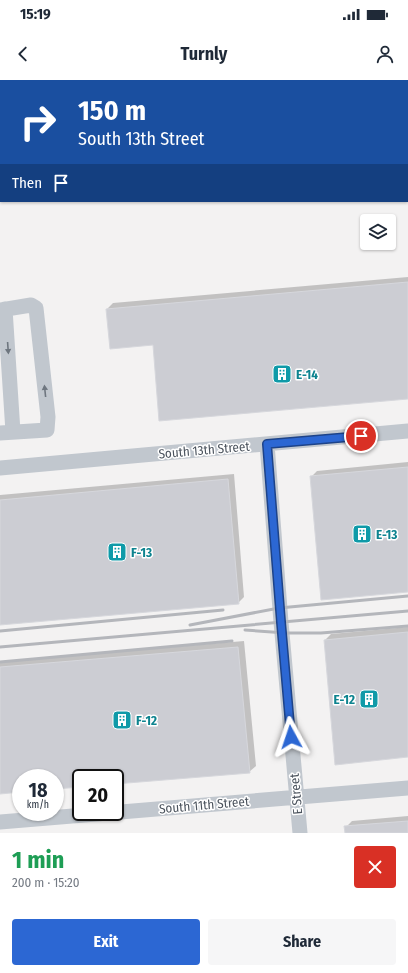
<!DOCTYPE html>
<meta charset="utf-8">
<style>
body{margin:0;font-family:"Fira Sans Condensed",sans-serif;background:#f6f6f7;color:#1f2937;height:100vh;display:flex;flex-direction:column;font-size:15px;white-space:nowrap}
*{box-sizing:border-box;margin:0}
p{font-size:13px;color:#747a83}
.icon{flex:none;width:22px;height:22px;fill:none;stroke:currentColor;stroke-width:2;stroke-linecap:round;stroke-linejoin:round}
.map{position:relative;height:753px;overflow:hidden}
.sheet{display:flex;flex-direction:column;background:#fff;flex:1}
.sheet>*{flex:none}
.banner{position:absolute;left:0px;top:0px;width:408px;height:122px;box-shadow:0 1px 3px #0004;background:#1a4fa0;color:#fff;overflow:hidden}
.tools{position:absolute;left:360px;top:134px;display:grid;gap:8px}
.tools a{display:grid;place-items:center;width:36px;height:36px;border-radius:4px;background:#fff;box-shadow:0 1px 3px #0004;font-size:20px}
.speed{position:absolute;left:12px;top:689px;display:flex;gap:8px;font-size:20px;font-weight:700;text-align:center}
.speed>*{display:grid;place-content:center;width:52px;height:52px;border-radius:50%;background:#fff;box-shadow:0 1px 3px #0004;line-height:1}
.speed small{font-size:10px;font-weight:400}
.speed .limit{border:2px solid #111;border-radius:6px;background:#fff;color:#111}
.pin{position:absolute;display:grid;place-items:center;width:34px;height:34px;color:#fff;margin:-17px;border:2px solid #fff;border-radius:50%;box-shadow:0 1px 4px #0007}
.me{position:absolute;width:44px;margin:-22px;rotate:355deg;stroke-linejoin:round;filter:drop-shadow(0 0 3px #0008)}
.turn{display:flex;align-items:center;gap:14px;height:84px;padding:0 12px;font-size:18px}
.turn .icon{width:52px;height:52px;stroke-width:2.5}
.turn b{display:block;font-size:28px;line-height:34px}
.then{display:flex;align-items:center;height:38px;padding:0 12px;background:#0003;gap:8px;font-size:15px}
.round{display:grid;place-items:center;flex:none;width:42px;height:42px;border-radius:4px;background:#f6f6f7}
.headline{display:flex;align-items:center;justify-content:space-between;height:68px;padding:0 12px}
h1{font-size:24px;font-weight:700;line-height:30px;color:#1e9e55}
.button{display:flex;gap:8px;margin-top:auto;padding:8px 12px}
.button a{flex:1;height:46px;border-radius:4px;background:#2c67d3;color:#fff;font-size:16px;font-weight:700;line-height:46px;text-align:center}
.button a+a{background:#f6f6f7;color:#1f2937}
.status{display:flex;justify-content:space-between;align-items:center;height:28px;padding:0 20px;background:#fff;direction:ltr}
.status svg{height:11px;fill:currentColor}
header{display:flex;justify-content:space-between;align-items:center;height:52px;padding:0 12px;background:#fff;font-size:18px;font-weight:700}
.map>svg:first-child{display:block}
.shadow{fill:#0003}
.building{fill:#cccdd3;stroke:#d6d7dc}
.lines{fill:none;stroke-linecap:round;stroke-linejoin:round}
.path{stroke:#80c7aa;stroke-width:2.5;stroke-dasharray:3 2;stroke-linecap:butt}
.minor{stroke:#c1c7ce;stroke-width:15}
.rail{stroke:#b4b6bb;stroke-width:3}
.oneway{fill:#6e767f}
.route-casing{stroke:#1d4389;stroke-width:10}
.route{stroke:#2c67d3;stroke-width:7}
.labels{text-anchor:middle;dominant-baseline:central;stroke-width:3;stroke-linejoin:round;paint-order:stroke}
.culture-label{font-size:13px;font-weight:bold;fill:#0d838f;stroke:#fff;text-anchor:start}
.street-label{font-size:13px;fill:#4b535d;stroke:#fff}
</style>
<div class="status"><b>15:19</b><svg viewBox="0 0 49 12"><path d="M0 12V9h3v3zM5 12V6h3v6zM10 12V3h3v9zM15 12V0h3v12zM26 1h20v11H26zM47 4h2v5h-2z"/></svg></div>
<header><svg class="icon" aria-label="back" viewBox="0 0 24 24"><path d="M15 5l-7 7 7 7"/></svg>Turnly<svg class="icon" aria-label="person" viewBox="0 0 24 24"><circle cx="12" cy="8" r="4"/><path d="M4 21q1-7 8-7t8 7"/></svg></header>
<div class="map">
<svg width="408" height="753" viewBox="0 0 408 753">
<rect width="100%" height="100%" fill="#f3f2f2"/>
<!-- shadow -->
<path class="shadow" d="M408 197V318L154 264 107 229 113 223Z
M408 382V511L311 397 317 391Z
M234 394 244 517 238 523 0 544V415Z
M408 547V676L325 560 331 554Z
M244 561 256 686 249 692 115 703V698H81V706L55 708V698H21V711L0 713V582Z
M408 736V753H346V747L352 741Z"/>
<!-- building -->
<path class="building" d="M408 202V319L159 341 153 265 110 269 106 229Z
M408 387V512L321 520 310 396Z
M228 399 239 524 0 545V420Z
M408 552V677L335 685 324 560Z
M238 567 250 693 115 704V698H81V707L55 709V698H21V712L0 714V587Z
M408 741V753H345L344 746Z"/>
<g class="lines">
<!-- path -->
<path class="path" d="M52 1 55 0
M0 18 1 17"/>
<!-- minor -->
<path class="minor" d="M5 229 13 352
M0 230 31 225 36 228 48 337 47 350 0 353
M267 364 281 542 300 753
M0 388 408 351
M0 742 408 708"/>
<!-- rail -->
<path class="rail" d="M349 1 360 0
M0 59H1
M190 545 279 528 408 516
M245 550 286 553H321L408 546
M0 551 223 530
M0 567 408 531
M0 582 232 561"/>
</g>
<!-- one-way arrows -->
<defs><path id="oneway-solid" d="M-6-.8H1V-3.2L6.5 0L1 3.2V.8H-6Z"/></defs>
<g class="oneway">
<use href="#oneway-solid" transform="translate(8 268) rotate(86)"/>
<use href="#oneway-solid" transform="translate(45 311) rotate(-96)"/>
</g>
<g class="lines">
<defs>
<path id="route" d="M291 657 281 542 267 364 361 356"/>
</defs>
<!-- route casing -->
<use href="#route" class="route-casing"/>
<!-- route -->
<use href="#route" class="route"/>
</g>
<!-- icons -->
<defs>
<symbol id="building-square" viewBox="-11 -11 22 22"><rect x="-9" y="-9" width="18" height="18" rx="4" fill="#0f9aa8" stroke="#fff"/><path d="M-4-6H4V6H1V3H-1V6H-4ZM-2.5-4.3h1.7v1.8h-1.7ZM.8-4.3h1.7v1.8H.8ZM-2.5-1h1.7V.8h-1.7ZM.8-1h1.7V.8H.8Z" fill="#fff"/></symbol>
</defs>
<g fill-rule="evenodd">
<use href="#building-square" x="271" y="283" width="22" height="22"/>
<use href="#building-square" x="351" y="443" width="22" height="22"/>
<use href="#building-square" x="106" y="461" width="22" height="22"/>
<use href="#building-square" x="358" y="608" width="22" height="22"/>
<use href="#building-square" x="111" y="629" width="22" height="22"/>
</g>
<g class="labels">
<!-- culture labels -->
<g class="culture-label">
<text x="296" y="294">E-14</text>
<text x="376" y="454">E-13</text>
<text x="131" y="472">F-13</text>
<text x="355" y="619" text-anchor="end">E-12</text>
<text x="136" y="640">F-12</text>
</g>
<!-- street labels -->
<g class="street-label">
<text transform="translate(204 370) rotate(-5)">South 13th Street</text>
<text transform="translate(296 714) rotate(-95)">E Street</text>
<text transform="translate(204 725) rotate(-5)">South 11th Street</text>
</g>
</g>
</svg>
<div class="tools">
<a><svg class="icon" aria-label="layers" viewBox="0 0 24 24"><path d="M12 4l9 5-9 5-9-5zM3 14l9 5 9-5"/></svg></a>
</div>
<div class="speed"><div>18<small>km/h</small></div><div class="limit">20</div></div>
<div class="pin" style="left:361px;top:356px;background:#d93025"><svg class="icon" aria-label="arrive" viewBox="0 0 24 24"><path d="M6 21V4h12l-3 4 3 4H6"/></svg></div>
<svg class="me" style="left:291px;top:657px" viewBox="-20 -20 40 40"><path d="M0-17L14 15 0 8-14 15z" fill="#2c67d3" stroke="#fff" stroke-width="4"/></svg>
<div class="banner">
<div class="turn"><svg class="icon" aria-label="right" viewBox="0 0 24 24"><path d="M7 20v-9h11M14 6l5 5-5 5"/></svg><div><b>150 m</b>South 13th Street</div></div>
<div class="then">Then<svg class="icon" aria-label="arrive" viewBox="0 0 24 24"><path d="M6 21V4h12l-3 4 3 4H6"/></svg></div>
</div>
</div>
<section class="sheet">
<div class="headline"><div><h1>1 min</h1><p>200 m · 15:20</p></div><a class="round" style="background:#d93025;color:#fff"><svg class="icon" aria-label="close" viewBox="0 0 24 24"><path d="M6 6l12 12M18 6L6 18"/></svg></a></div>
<div class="button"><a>Exit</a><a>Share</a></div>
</section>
